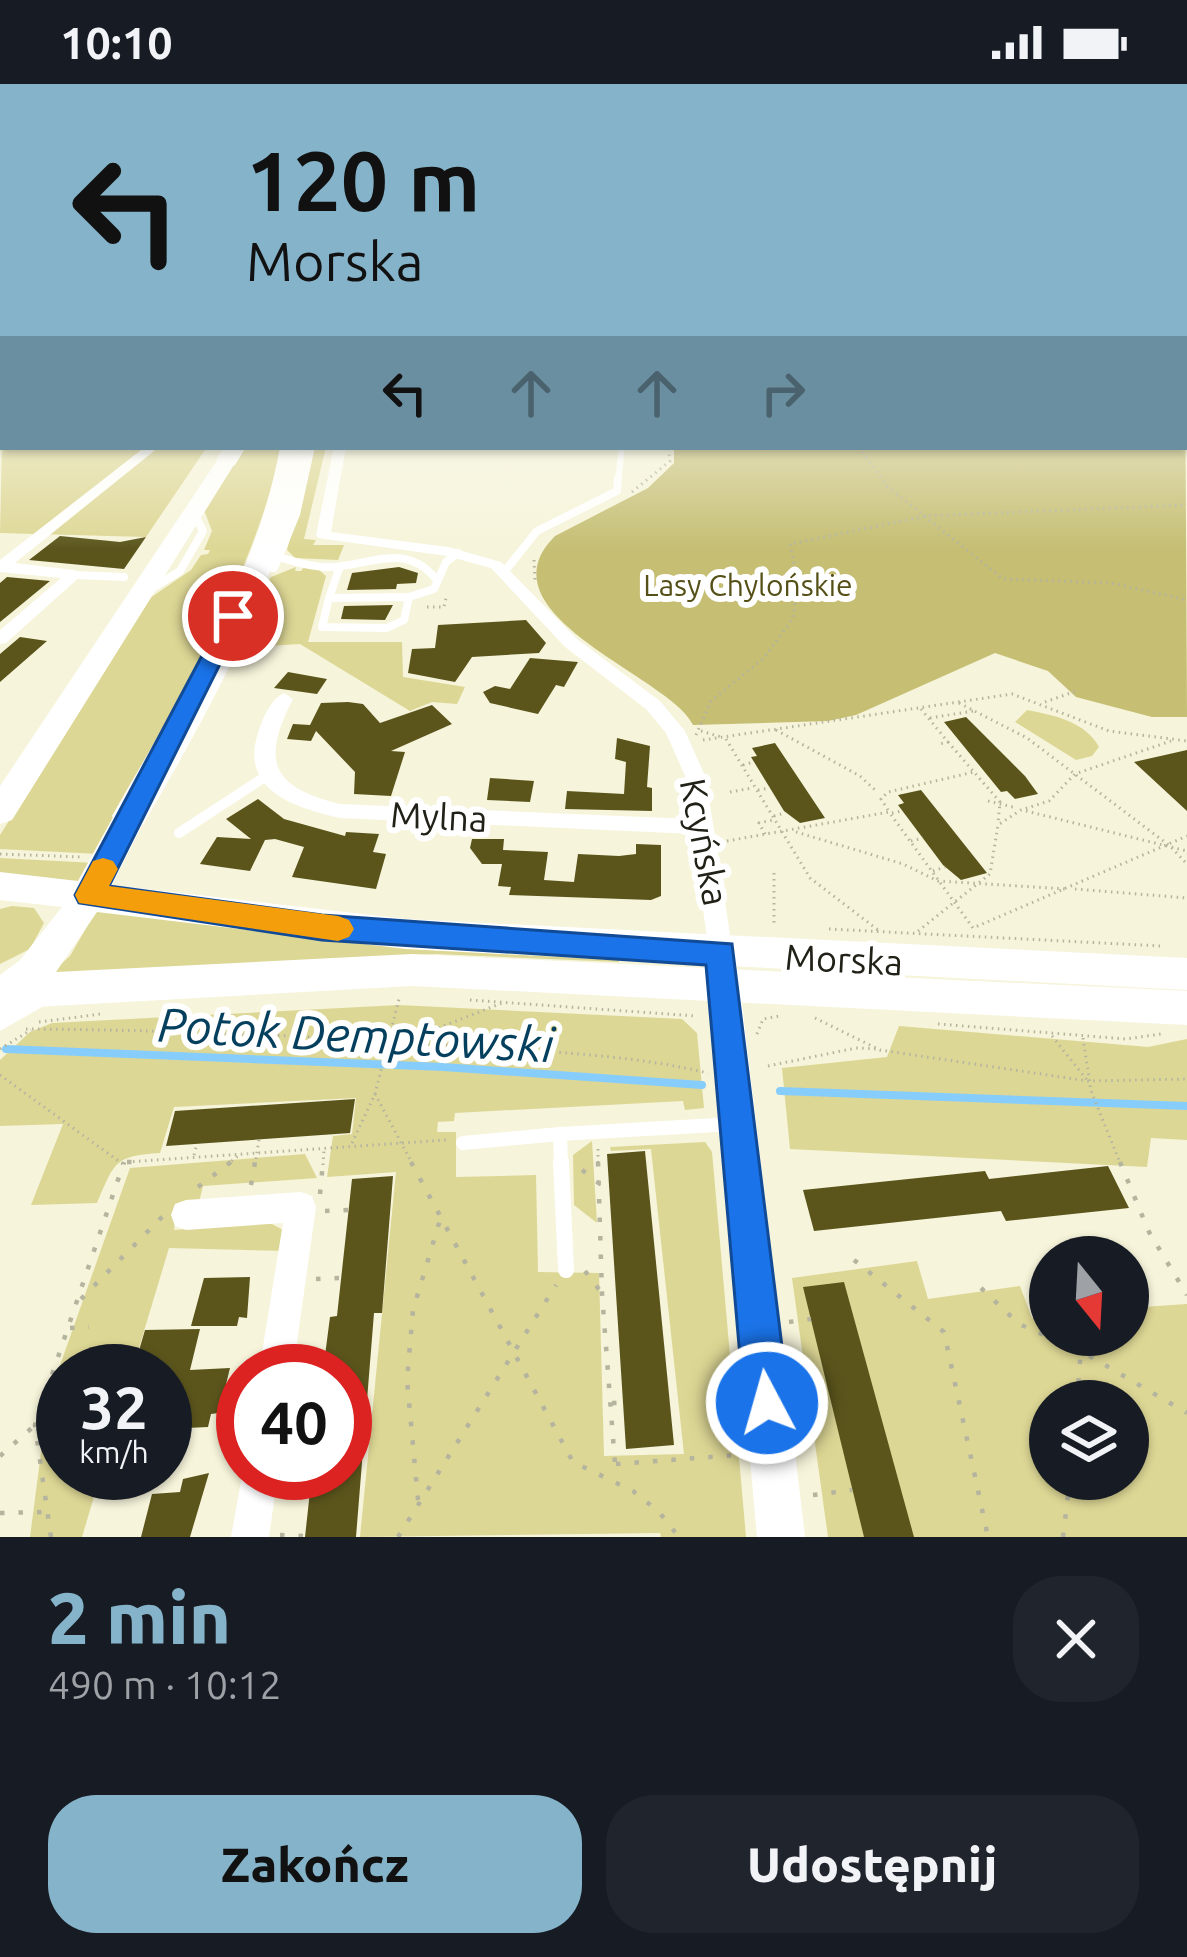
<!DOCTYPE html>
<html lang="pl">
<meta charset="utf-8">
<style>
body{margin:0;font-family:Ubuntu,sans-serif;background:#20242c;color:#f1f3f6;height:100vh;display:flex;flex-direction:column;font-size:45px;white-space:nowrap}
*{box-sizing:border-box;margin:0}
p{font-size:39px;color:#9ea1a6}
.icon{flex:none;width:66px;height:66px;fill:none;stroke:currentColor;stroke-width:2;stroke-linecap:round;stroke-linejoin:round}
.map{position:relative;height:1453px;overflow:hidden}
.sheet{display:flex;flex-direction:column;background:#171b24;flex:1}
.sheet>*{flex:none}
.banner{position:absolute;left:0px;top:0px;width:1188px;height:366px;box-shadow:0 3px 9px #0004;background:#85b3c9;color:#111;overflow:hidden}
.needle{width:78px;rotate:162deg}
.fabs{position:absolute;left:1029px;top:1152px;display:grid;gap:24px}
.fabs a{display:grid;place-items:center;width:120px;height:120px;border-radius:50%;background:#171b24;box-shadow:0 3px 9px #0004;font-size:60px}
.speed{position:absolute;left:36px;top:1260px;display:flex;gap:24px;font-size:60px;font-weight:700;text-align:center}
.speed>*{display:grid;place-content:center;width:156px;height:156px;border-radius:50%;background:#171b24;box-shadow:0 3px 9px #0004;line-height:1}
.speed small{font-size:30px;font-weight:400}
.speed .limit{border:18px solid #d22;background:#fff;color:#111}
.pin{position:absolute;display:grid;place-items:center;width:102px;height:102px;color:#fff;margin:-51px;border:6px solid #fff;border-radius:50%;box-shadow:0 3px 12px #0007}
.me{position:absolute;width:132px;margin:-66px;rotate:354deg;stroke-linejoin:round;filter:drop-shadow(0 0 9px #0008)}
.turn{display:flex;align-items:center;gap:42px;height:252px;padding:0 48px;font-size:54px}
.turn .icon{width:156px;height:156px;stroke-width:2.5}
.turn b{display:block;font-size:84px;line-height:102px}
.lanes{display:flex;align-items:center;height:114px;padding:0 48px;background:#0003;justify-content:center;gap:60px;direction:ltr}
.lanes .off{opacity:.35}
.round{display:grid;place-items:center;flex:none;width:126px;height:126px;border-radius:48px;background:#20242c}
.summary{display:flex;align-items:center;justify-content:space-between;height:204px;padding:0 48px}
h1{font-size:72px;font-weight:800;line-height:90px;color:#85b3c9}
.cta{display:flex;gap:24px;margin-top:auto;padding:24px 48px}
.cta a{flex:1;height:138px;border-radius:48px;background:#85b3c9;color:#111;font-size:48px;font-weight:800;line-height:138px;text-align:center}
.cta a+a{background:#20242c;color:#f1f3f6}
.status{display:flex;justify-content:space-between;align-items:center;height:84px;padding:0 60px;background:#171b24;direction:ltr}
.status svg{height:33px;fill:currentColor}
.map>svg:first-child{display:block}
.green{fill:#ddd795;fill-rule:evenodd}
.forest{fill:#c5be73}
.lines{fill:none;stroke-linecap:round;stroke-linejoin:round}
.stream{stroke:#87cdfc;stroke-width:8}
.building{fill:#5b551c}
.path-far1{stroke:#b5b49f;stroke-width:3;stroke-dasharray:1.5 4.5;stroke-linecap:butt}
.path{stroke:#b5b49f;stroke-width:4.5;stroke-dasharray:4.5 14;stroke-linecap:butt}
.lane-far4{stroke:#fff;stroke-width:6}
.lane-far3{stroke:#fff;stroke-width:8}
.lane-far2{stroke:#fff;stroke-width:10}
.lane-far1{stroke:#fff;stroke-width:14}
.lane{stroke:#fff;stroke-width:16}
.street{fill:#fff;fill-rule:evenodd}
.secondary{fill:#fff;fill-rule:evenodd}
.primary{fill:#fff;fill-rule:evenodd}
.highway{fill:#fff;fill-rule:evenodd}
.route{fill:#1a73e8;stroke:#114b97;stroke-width:3}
.slow{fill:#f59e0b}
.labels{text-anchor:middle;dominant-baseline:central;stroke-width:12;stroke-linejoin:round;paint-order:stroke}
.far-park-label{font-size:30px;fill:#555017;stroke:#fff}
.street-label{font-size:36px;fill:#222118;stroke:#fff}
.near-water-label{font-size:48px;font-style:italic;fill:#043f5e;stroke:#fff}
</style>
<div class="status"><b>10:10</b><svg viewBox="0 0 49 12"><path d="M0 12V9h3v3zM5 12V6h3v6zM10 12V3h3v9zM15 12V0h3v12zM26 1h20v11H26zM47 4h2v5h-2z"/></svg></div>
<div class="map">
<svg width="1187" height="1453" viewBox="0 0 1187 1453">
<rect width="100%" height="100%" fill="#f6f4da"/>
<!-- green -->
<path class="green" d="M3 312V363H207L146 453 0 449Z
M241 363H282C249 507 165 639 99 770L0 765V751L150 514 191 486 201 471 208 470 210 466H204L212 447 204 426Z
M314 363H326L304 455 316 456 313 461H344L338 476 295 474 287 466Z
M296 483 295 487H301L304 483 318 485 326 492 308 558H402L403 593 465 603 457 620 432 618 410 627 300 560 233 564 271 493Z
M1027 626C1054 631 1086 638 1099 663L1092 672 1076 676 1015 638Z
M0 774 95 779 83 799 0 793Z
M12 822 34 824 44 839 30 865 0 880V825Z
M99 822 306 854 619 874V878L436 870 50 890 70 872Z
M399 921 682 935 697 949 704 1024 685 1026 683 1017 455 1029 454 1037 438 1038 437 1048H456V1093L536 1091 538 1188 599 1189 604 1372 684 1370 651 1065 611 1067 610 1063 705 1058 712 1068 746 1453H661L660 1449 360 1453 396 1088 327 1093 333 1052 352 1050 356 1014 174 1023 160 1069C114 1072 115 1078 97 1119L31 1121 63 1040 0 1042V976L30 948 52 939Z
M899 942 1148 963 1187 955V1056L1151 1054 1147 1083 790 1065 782 984 887 973Z
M592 1057 597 1139 574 1121 573 1071Z
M305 1070 317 1094 203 1102 198 1122 177 1124 174 1146 270 1139 283 1146 288 1167 169 1164 132 1287H63V1389H101L82 1453H30L48 1315 130 1084Z
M917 1177 928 1215 1020 1202 1032 1234 1050 1233V1251H1128V1224L1187 1220V1453H828L792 1194ZM1050 1317H1128V1395H1050Z"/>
<!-- forest -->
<path class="forest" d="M1185 263 1187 633H1152L1076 613 1048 587 995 569 856 631 828 637 693 641C672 593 476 531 555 452L648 404 674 379V363H1185Z"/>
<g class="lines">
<!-- stream -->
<path class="stream" d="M6 965 443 983 702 1001
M780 1007 1187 1022"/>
</g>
<!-- building -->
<path class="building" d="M60 452 120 458 146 453 124 485 29 476Z
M399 483 418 489 416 499 397 500 396 505 347 506 352 489Z
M7 493 50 497 0 538V499Z
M393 521 385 536 341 535 344 522Z
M526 536 546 559 539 569 472 573 455 598 408 589 412 565 435 564 438 541Z
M20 553 47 557 0 598V570Z
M530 574 578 578 564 603 556 601 538 630 490 619 483 608 495 602 510 605Z
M288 588 327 595 317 610 274 604Z
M348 618 363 620 380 639 432 621 452 640 391 667 405 668 391 712 354 710 355 688 316 647 311 657 287 655 293 640 310 641 321 619Z
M966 633 1025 692 1038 710 1015 715 1007 707 1001 708 944 638Z
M617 654 650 662 647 703 652 704V727L565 725 567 707 624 710 626 678 615 675Z
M775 659 825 734 800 739 784 727 751 673 757 672 752 664Z
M1187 666V727L1134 678Z
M490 694 534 697 530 718 487 716Z
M921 706 987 789 961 796 943 781 898 721 904 719 898 711Z
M258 715 284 735 345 752 346 748 379 750 373 768 386 770 376 805 292 793 304 763 275 755 265 756 250 787 200 780 217 753 251 755 226 735Z
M472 755H504L503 766 548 768 544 796 574 798 578 770 619 772 636 770V760L661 761V812L651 816 509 811 511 803 498 802 502 780H482L470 764Z
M355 1015 350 1049 166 1062 175 1027Z
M645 1067 674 1361 626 1365 607 1070Z
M1108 1082 1129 1124 1006 1137 1001 1127 814 1147 803 1106 985 1087 989 1095Z
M393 1092 382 1229H374L356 1453H305L312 1389H345V1287H323L330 1233 337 1232 352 1095Z
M250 1193 247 1234 239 1233 237 1242H191L204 1194Z
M844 1198 914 1453H864L803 1203Z
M200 1245 190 1286 230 1284 219 1329 211 1330 208 1343 165 1345V1287H133L145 1246Z
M209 1389 190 1453H141L152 1410 180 1408 183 1395Z"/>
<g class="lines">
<!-- path-far1 -->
<path class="path-far1" d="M859 363 887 402 1003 495 1111 499 1187 516
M632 408 670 377 668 363
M534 476 535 496
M427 523H444L446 514
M1045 618 1079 606
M959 619 1027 654 1170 762 1187 780
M921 625 948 658 939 660
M930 634 973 627
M776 646 860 692 875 706
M701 647 721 653
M696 651 711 617 764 574 793 534 798 499 790 460 926 432 1187 421
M726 655 810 794 878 846
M703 656 1012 610 1109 647 1187 657
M948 658 1000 718 998 739
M743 681 754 678
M758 706 770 704
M730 708 752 704
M988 717 1017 724
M888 726 881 715 888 708 974 688
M1026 727 1187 767
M892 729 902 727
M774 732 785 729
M796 748 903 780 938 797 1066 805
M765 750 759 739 773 736
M727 757 889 728 973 844 1187 752
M911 757 923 754
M0 770 82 773
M933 787 945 783
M774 789V842
M1075 805 1187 814
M829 845 1161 862
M918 847 990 790 998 741 1021 726 1049 717 1075 690 1171 657
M470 916 696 932
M815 934 880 966 1088 997 1187 995
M39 938 101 930
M938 940 1126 955 1161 950
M26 945C172 946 317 952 463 962 544 968 629 970 708 989
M757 950 763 935 779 932
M1052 952 1087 996
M1083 954 1091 1007 1121 1081
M405 957 502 919
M0 965 31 946
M768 982 856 964 878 965
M0 991 124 1081
M375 1010 413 1081
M352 1059 375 1010 399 915
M598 1065V1081
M194 1071 197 1060
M127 1078 446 1056
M227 1081 238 1072
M255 1081 259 1055
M323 1081 324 1066"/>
<!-- path -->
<path class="path" d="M127 1078H133
M411 1078 573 1378 633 1407 659 1428 679 1453
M598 1078 602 1210 615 1380 609 1389
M1120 1078 1149 1148 1187 1211
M582 1086 600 1100 609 1099
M251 1101 255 1078
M198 1103 231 1078
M320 1110 323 1078
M325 1127 348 1126
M854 1176 944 1248 988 1453
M585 1187 601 1208
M316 1195 341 1194
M981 1204 1019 1240 1081 1267 1187 1329
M81 1215 163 1132
M789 1238 811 1235
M70 1244 89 1243
M305 1272H325
M1077 1317 1082 1251
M612 1319H622
M801 1321 831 1318
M0 1372 34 1342
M616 1380 738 1371
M813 1411 852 1406
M418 1416 407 1296 413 1226 440 1136
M0 1429 46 1428
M280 1451 305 1452
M51 1453 35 1341 124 1078
M398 1453 556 1201
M1063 1453 1070 1395"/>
<!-- lane-far4 -->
<path class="lane-far4" d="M618 397 622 363"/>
<!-- lane-far3 -->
<path class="lane-far3" d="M276 472C295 478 314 484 334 483 372 480 406 459 435 494
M340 482 329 514 409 513 434 505 446 478 458 469
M505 487 537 447 617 407 618 394
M74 491 124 493
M148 507 180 487 203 447 194 429
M329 514 322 543 387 544 404 536 409 513"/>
<!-- lane-far2 -->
<path class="lane-far2" d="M179 749 268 691"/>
<!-- lane-far1 -->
<path class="lane-far1" d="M463 1059 560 1050
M561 1081 560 1050 733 1040"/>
<!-- lane -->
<path class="lane" d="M561 1078 566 1186"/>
<!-- street -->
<path class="street" d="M145 363H159L15 479 74 486 82 491 6 559 0 560V546L61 494 0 488V476Z
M303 363H315L300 431 278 485 275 488H265L262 485 286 431Z
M334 363H346L331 448 448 463 501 478 577 555 660 617 685 647 706 694 733 870 730 877 721 880 712 877 709 870 693 750 340 734C296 724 239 707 258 649 263 634 270 616 284 609L293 615C261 677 271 703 340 720L691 735 686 694 666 649 646 625 565 563 491 484 447 472 318 454 316 451Z
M40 900 49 903 53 911 49 919 0 947V922Z
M301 1108 312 1112 316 1123 293 1287H259L283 1139 186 1146 175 1142 171 1131 175 1120 186 1116Z
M243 1386V1389H278L269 1453H231Z"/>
<!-- secondary -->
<path class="secondary" d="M722 873 733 877 738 886 805 1453H757L706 886 711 877Z"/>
<!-- primary -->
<path class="primary" d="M220 372 237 376 12 736 0 740V702Z
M130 720 142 724 147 732 112 801 406 835 1187 874V906L406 865 97 828 56 888 412 870 1187 907V941L412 902 0 925V891L20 876 62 823 0 816V788L78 797 118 724Z"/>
<!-- highway -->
<path class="highway" d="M224 363H246L235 381 227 383 216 376Z
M280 363H302C283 497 210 625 143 741L130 745 117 741 112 732C178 615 256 498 280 363Z"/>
</g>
<!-- sky -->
<linearGradient id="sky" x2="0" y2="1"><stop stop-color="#81bef0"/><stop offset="0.56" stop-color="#fbfaee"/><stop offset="1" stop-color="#fbfaee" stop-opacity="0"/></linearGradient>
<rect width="1187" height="466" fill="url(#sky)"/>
<!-- route -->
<path class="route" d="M233 526 244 532 109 802 322 831 732 860 789 1319 783 1335 767 1341 751 1335 744 1319 706 881 322 856 79 819 75 811 223 532Z"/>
<!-- slow -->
<path class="slow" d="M103 774 113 777 118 785 109 802 338 832 349 836 354 845 349 853 338 857 79 819 75 811 93 777Z"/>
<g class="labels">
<!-- far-park labels -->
<g class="far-park-label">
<text x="748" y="501">Lasy Chylońskie</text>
</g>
<!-- street labels -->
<g class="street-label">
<text transform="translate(439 732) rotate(3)">Mylna</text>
<text transform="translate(705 758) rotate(79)">Kcyńska</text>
<text transform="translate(844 875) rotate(3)">Morska</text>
</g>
<!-- near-water labels -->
<g class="near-water-label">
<text transform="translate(356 950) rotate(3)">Potok Demptowski</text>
</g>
</g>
</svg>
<div class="fabs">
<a><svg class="needle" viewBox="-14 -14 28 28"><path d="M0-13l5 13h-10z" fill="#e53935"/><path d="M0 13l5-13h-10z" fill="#9ea1a6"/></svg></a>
<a><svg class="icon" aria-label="layers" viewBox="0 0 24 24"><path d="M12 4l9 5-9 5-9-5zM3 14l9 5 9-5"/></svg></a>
</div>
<div class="speed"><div>32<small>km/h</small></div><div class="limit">40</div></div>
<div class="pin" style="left:233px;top:532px;background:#d93025"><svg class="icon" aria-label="arrive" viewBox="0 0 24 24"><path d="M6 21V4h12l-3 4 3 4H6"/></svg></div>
<svg class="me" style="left:767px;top:1319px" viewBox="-20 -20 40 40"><circle r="17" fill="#1a73e8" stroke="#fff" stroke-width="3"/><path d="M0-11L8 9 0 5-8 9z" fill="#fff"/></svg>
<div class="banner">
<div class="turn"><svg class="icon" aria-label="left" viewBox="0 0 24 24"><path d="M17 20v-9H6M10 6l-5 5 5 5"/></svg><div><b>120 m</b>Morska</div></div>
<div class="lanes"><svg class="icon" aria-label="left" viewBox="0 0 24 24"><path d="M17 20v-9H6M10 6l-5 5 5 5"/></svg><svg class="icon off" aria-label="ahead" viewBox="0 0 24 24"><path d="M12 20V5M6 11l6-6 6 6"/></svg><svg class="icon off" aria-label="ahead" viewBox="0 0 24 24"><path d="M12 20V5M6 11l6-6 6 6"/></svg><svg class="icon off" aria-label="right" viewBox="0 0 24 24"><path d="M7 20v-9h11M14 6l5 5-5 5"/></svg></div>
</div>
</div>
<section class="sheet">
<div class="summary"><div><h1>2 min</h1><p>490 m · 10:12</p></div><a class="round"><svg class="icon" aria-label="close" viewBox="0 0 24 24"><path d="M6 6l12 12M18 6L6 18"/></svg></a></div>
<div class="cta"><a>Zakończ</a><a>Udostępnij</a></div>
</section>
